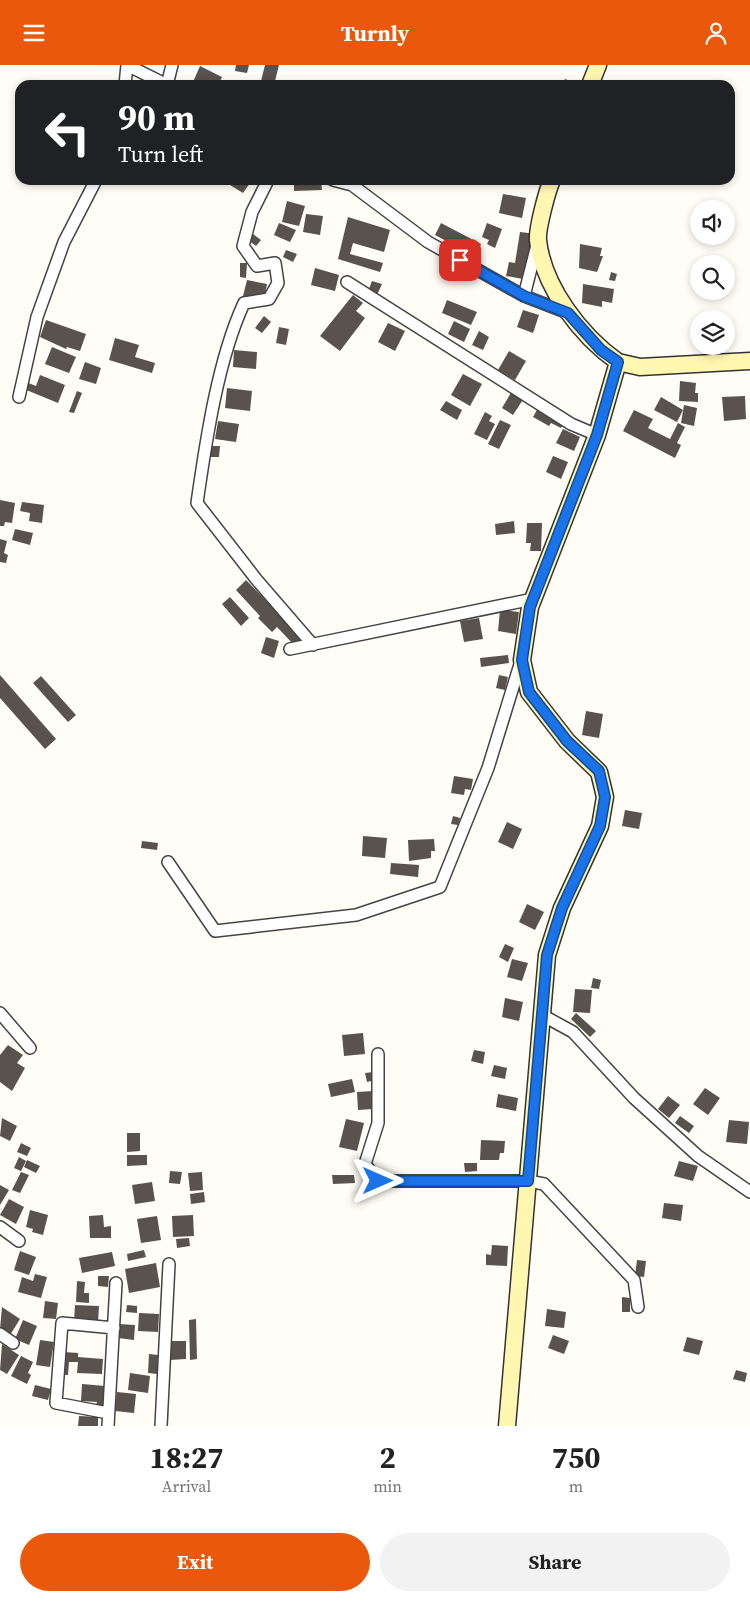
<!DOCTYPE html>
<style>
body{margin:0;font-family:"Source Serif 4",serif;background:#f2f2f2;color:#222;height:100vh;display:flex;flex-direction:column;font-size:19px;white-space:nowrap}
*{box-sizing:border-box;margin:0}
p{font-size:16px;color:#767676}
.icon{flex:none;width:28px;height:28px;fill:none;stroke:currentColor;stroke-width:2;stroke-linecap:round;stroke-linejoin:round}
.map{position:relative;height:1361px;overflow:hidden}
.side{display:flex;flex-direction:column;background:#fff;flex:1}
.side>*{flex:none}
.banner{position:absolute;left:15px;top:15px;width:720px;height:105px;border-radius:15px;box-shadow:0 2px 8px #0003;background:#202124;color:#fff;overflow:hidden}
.buttons{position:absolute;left:690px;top:135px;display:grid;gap:10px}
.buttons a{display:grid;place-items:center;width:45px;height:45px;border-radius:50%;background:#fff;box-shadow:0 2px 8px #0003;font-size:25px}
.pin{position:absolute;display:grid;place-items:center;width:42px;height:42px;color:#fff;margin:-21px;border-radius:10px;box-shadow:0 2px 8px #0006}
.me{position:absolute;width:55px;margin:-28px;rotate:90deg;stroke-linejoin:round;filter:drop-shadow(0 0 4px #0008)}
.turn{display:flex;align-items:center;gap:18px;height:105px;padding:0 20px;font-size:22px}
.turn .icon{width:65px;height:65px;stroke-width:2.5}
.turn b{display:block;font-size:35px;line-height:42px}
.eta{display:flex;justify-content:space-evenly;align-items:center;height:85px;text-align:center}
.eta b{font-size:30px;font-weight:700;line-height:35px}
.action{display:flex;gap:10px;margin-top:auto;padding:10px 20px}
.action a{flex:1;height:58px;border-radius:30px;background:#ea580c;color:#fff;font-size:20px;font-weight:700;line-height:58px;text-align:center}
.action a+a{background:#f2f2f2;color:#222}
header{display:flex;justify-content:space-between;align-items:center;height:65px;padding:0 20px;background:#ea580c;color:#fff;font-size:22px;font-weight:700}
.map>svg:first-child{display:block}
.building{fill:#5a524d}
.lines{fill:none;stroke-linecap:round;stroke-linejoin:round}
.street-casing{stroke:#444;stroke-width:14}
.secondary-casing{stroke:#333;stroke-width:19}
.street{stroke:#fff;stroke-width:11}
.secondary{stroke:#fff6b0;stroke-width:16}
.route-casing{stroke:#114b97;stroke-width:12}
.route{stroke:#1a73e8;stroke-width:9}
</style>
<header><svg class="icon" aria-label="menu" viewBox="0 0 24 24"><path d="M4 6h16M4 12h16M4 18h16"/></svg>Turnly<svg class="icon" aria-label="person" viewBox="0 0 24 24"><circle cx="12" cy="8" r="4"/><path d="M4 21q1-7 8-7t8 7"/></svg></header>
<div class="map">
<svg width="750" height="1361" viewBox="0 0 750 1361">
<rect width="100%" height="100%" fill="#fffdf5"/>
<!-- building -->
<path class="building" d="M236 0H249L247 8 235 6Z
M265 0H279L274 20H260Z
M200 1 222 12 218 20H199L193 17Z
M565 14 575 18V20H562Z
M140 15 153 20H138Z
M222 115H252L243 128Z
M321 115 322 125 294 126V116Z
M503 129 526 133 522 153 499 148Z
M287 136 305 141 299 161 282 157Z
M306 149 323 151 320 170 303 167Z
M348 152 390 165 384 187 353 178 350 189 383 198 380 207 338 194Z
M279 158 296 165 290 177 274 170Z
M441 158 481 179 475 191 435 170Z
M487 158 502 164 495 183 487 179 489 175 482 172Z
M520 167 536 169 528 215 506 211 509 197 515 198Z
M253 169 261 175 256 181 248 175Z
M580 179 602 183 600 191H603L597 207 579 203Z
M286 185 297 189 293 197 283 192Z
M240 198H247L246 213 240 212Z
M315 203 339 210 335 226 311 220Z
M611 207 617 209 615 216 609 215Z
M247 215 267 219 264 235 243 231Z
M372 216 382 219 377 230 368 226Z
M583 219 614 224 612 238 602 236V242L582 238Z
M353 230 363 238 356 246 365 253 340 286 320 271Z
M447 235 477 247 471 260 442 248Z
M523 245 539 250 533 268 517 262Z
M264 251 271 257 262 268 255 263Z
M46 255 86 269 80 286 67 282 66 284 40 272Z
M454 256 470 264 464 277 448 269Z
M388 258 405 266 395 286 378 277Z
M279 262 289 264 286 280 276 278Z
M479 266 489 272 483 285 472 280Z
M115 273 139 280 135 292 155 298 152 308 109 295Z
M52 282 76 292 69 308 45 299Z
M234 285 257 287 256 304 233 302Z
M509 286 526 296 515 315 498 305Z
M85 297 101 303 96 319 79 314Z
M463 309 482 319 470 341 451 330Z
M40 310 65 320 58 338 24 324 26 317 36 321Z
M680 316 696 318 695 328H698V337L679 336Z
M227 323 252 326 250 346 225 343Z
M77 326 82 328 74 348 69 347Z
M512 326 524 333 513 350 502 343Z
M745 331 746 354 724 356 722 332Z
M661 332 683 345 677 357 654 345Z
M446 336 462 345 457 355 440 345Z
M684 340 697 343 694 361 681 358Z
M538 343 564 357 561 363 551 358 549 361 533 352Z
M634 345 653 354 648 363 670 374 678 358 685 362 677 378 681 380 675 393 623 366Z
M485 347 492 351 489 356 495 359 487 375 474 369Z
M500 355 511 360 499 384 488 379Z
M218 356 239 359 236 377 215 374Z
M563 364 580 372 574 386 556 378Z
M210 381H220L219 392H209Z
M553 391 568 397 561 414 546 407Z
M0 435 15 438 12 458 5 457 4 461H0Z
M22 437 44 440 42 458 29 456 30 448 20 446Z
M514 456 515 468 496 470 495 459Z
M527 458H542L541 486H530L531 478H526Z
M15 464 33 468 30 480 12 475Z
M0 474 7 476 4 488 8 490 6 498 0 497Z
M246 515 303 574 295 581 277 562 272 567 258 553 260 551 236 525Z
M230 532 249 553 241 561 222 539Z
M500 545 519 547 516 569 498 566Z
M479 553 483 574 464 577 460 556Z
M266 572 279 576 274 593 261 588Z
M508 590 509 598 481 602 480 593Z
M0 610 56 674 45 684 0 633Z
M499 610 508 612 505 625 496 623Z
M41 611 76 650 68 657 33 618Z
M586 646 603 649 599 673 582 670Z
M454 711 473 714 471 725 465 724 464 730 451 728Z
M625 745 642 748 639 764 622 761Z
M453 751 460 753 458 760 451 759Z
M507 757 522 764 513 784 498 777Z
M363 771 387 773 385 793 362 791Z
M434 774 435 786H431V793L409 796 408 775Z
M142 776 158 778 157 785 141 783Z
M391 798 419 800 418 812 390 809Z
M527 839 544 847 535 865 519 857Z
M505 879 514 883 508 897 499 892Z
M512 894 528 898 522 916 507 912Z
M593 913 601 915 599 924 591 923Z
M575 924 592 925 590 948 573 947Z
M505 933 523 937 519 956 502 952Z
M576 948 596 966 590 972 571 954Z
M363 968 365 989 344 991 342 970Z
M8 980 23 990 17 998 25 1003 12 1026 0 1017V990Z
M474 985 485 987 483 999 471 996Z
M494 1000 507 1003 505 1014 491 1011Z
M374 1007 375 1015 367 1017 365 1008Z
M352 1014 355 1027 331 1032 328 1019Z
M705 1023 720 1033 708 1050 693 1039Z
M373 1026 374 1044 358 1045 357 1027Z
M498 1029 518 1033 516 1046 496 1042Z
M668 1031 680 1040 669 1053 658 1044Z
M680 1051 694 1061 689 1068 675 1058Z
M2 1053 17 1061 10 1076 0 1071Z
M346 1054 364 1058 357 1086 339 1082Z
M729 1055 749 1057 747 1079 726 1077Z
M127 1068H140V1086L127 1087Z
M481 1075 505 1076 504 1088H500L499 1095H480Z
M21 1078 31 1083 27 1091 17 1087Z
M127 1090H147V1100L127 1101Z
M19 1092 26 1096 21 1106 14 1103Z
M27 1095 40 1101 36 1108 24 1102Z
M679 1096 698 1101 693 1116 674 1111Z
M464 1098H477V1106L465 1107Z
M170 1106 182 1107 180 1119 169 1118Z
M21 1107 29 1110 20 1128 12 1125Z
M202 1107 203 1125 190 1126 188 1108Z
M332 1110H354L355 1118 333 1119Z
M152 1117 155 1136 135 1139 132 1120Z
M0 1120 9 1125 0 1140Z
M204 1127 205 1137 191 1139 190 1129Z
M9 1134 24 1142 16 1159 0 1150Z
M664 1138 683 1140 681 1156 662 1153Z
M30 1145 48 1150 43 1170 32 1167 33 1164 26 1162Z
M103 1150 104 1162 111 1161V1173H90L89 1151Z
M193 1150 194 1171 173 1172 172 1151Z
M157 1151 161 1175 141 1178 137 1154Z
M189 1173 190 1181 177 1183 176 1174Z
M492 1180 508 1181 507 1201 486 1200V1189L491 1190Z
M144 1185 146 1192 128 1196 127 1189Z
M20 1186 36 1192 29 1210 14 1205Z
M112 1187 115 1201 82 1208 79 1193Z
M637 1195 646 1196 644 1212 635 1211Z
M156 1198 160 1222 129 1228 125 1204Z
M35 1209 47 1212 41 1233 18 1227 22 1212 33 1216Z
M98 1211H109L108 1222 98 1221Z
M77 1216 85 1217 84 1228H89V1238L76 1237Z
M622 1232 630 1233V1247H622Z
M45 1236 58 1238 56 1254 43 1253Z
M75 1240 99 1241 98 1257 74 1256Z
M127 1240 137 1241V1248L126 1247Z
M2 1242 20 1254 10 1270 0 1264Z
M547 1244 566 1247 564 1263 545 1261Z
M139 1248 159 1249 158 1267 138 1266Z
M196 1254 197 1294 190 1295 189 1255Z
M23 1255 37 1261 29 1280 15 1274Z
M119 1259 135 1260 134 1275 118 1273Z
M553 1270 569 1276 564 1289 548 1283Z
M687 1272 703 1276 699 1290 683 1286Z
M40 1275 54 1277 50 1302 36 1300Z
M170 1276H186V1294L170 1295Z
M2 1279 19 1290 7 1309 0 1305Z
M64 1287 78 1288V1292L103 1294 102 1309 77 1308 78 1297H69L68 1310H63Z
M149 1289 158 1290 157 1309 148 1308Z
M21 1291 33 1297 28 1308 31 1310 27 1319 11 1311Z
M736 1305 747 1308 745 1317 733 1314Z
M130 1308 150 1311 148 1328 128 1325Z
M82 1319 105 1321 104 1340H96L97 1337 81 1336Z
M35 1320 51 1324 48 1335 32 1331Z
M117 1327 136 1329 134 1348 115 1346Z
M79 1351 98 1352V1361H78Z"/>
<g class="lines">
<defs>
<path id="street" d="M127 0 167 20
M125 20 127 0
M167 20 172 0
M268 115 252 147 243 181 257 201 275 198 278 218 269 234 244 238C218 294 206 375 197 438L256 514 313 580
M333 115 352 120 428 177 524 231 568 248
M347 217 571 359 597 370
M524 231 537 180
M19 332 37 252 64 177 96 115
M290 584 533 534
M168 797 215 866 356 850 440 822 488 703 521 596
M0 948 30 983
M542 950 573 967 634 1033 698 1091 750 1127
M378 989V1058L365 1099 378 1116H528L544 1119 634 1215 638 1242
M0 1162 19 1176
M0 1269 13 1278
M108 1348 56 1338 62 1258 114 1263
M108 1361 116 1218
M161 1361 169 1199"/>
<path id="secondary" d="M590 20 598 0
M618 297 640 302 750 296
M507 1361 547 890 562 843 600 761 605 732 599 707 567 676 529 627 522 595 530 542 597 370 618 297C581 271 543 222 538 175 537 164 547 126 552 115"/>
</defs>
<!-- street casing -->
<use href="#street" class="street-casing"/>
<!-- secondary casing -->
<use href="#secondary" class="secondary-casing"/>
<!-- street -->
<use href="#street" class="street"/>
<!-- secondary -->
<use href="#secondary" class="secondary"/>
</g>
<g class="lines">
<defs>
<path id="route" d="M378 1116H528L547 890 562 843 600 761 605 732 599 706 567 676 529 627 522 595 530 542 597 370 618 297 601 285 568 248 524 231 460 195"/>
</defs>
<!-- route casing -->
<use href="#route" class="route-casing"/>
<!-- route -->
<use href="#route" class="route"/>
</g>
</svg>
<div class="buttons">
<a><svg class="icon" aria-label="sound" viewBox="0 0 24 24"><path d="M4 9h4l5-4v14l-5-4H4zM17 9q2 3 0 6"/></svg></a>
<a><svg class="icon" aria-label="search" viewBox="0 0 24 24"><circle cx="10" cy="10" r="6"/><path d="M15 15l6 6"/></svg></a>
<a><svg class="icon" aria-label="layers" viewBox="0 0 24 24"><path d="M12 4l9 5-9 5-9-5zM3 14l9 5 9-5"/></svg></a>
</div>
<div class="pin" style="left:460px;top:195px;background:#d93025"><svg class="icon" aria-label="arrive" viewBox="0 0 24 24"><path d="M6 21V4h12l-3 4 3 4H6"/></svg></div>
<svg class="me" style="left:378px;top:1116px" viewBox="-20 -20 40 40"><path d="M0-17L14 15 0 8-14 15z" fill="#1a73e8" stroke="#fff" stroke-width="4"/></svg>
<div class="banner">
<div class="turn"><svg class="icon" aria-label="left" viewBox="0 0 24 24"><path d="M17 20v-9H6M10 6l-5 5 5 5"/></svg><div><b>90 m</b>Turn left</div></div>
</div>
</div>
<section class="side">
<div class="eta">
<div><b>18:27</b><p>Arrival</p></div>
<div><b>2</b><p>min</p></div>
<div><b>750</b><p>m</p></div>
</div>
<div class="action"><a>Exit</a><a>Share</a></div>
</section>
